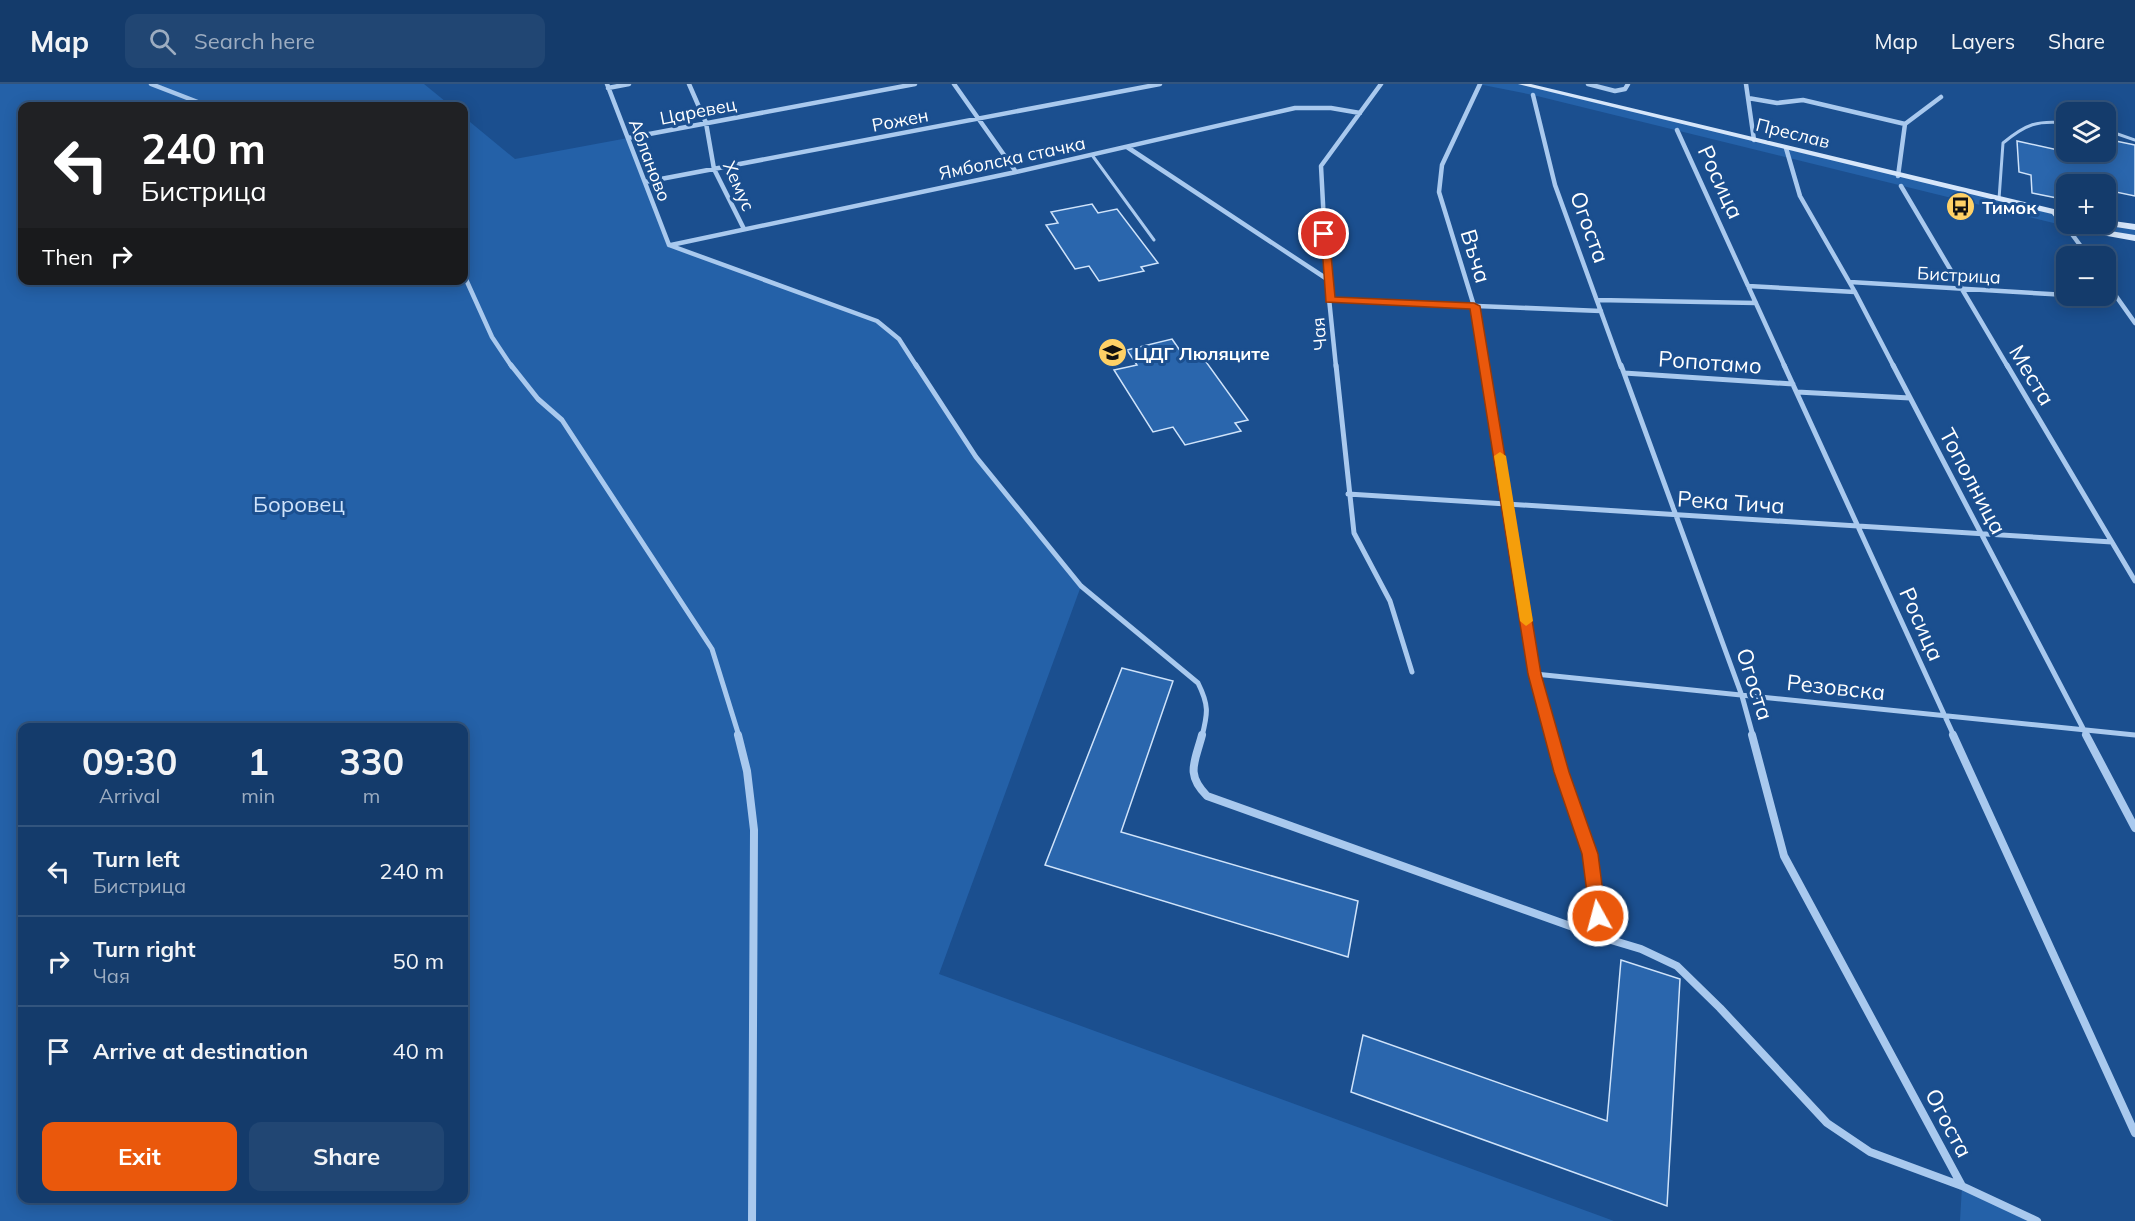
<!DOCTYPE html>
<meta charset="utf-8">
<style>
body{margin:0;font-family:Mulish,sans-serif;background:#214673;color:#f1f3f6;height:100vh;display:flex;flex-direction:column;font-size:22px;white-space:nowrap}
*{box-sizing:border-box;margin:0}
p{font-size:20px;color:#9dadc1}
.icon{flex:none;width:33px;height:33px;fill:none;stroke:currentColor;stroke-width:2;stroke-linecap:round;stroke-linejoin:round}
.map{position:relative;flex:1;overflow:hidden}
.drawer{position:absolute;left:18px;top:639px;width:450px;height:480px;display:flex;flex-direction:column;background:#143b6b;border-radius:12px;box-shadow:0 3px 15px #0003,0 0 0 2px #33557e}
.drawer>*{flex:none}
.guide{position:absolute;left:18px;top:18px;width:450px;height:183px;border-radius:12px;box-shadow:0 3px 15px #0003,0 0 0 2px #33557e;background:#202124;color:#fff;overflow:hidden}
.fabs{position:absolute;left:2056px;top:18px;display:grid;gap:12px}
.fabs a{display:grid;place-items:center;width:60px;height:60px;border-radius:12px;background:#143b6b;box-shadow:0 3px 15px #0003,0 0 0 2px #33557e;font-size:30px}
.pin{position:absolute;display:grid;place-items:center;width:51px;height:51px;color:#fff;margin:-26px;border:3px solid #fff;border-radius:50%;box-shadow:0 2px 6px #0007}
.me{position:absolute;width:66px;margin:-33px;rotate:353deg;stroke-linejoin:round;filter:drop-shadow(0 0 4px #0008)}
.turn{display:flex;align-items:center;gap:21px;height:126px;padding:0 24px;font-size:27px}
.turn .icon{width:78px;height:78px;stroke-width:2.5}
.turn b{display:block;font-size:42px;line-height:51px}
.then{display:flex;align-items:center;height:57px;padding:0 24px;background:#0003;gap:12px;font-size:22px}
.eta{display:flex;justify-content:space-evenly;align-items:center;height:102px;text-align:center}
.eta b{font-size:36px;font-weight:700;line-height:42px}
.cta{display:flex;gap:12px;margin-top:auto;padding:12px 24px}
.cta a{flex:1;height:69px;border-radius:12px;background:#ea580c;color:#fff;font-size:24px;font-weight:700;line-height:69px;text-align:center}
.cta a+a{background:#214673;color:#f1f3f6}
ul{padding:0;list-style:none}
li{display:flex;align-items:center;gap:18px;height:90px;padding:0 24px;border-top:2px solid #33557e}
li div{flex:1}
li b{display:block;font-size:22px}
li em{font-style:normal}
header{display:flex;align-items:center;gap:36px;box-sizing:border-box;height:84px;padding:0 30px;background:#143b6b;border-bottom:2px solid #33557e}
header strong{font-size:28px}
nav{display:flex;gap:33px;margin-inline-start:auto;font-size:21px}
.search{width:420px;height:54px;background:#214673;display:flex;align-items:center;gap:15px;box-sizing:border-box;padding:0 21px;border-radius:12px;color:#9dadc1;font-size:22px}
.map>svg:first-child{display:block}
.green{fill:#2461a8;fill-rule:evenodd}
.building{fill:#2a66ad;stroke:#cfe3fa;stroke-width:1.5}
.lines{fill:none;stroke-linecap:round;stroke-linejoin:round}
.service{stroke:#a9c9ee;stroke-width:3}
.minor-far2{stroke:#a9c9ee;stroke-width:4.5}
.minor-far1{stroke:#a9c9ee;stroke-width:5}
.minor{stroke:#a9c9ee;stroke-width:8}
.secondary{fill:#d6e6fa;fill-rule:evenodd}
.route{fill:#ea580c;stroke:#983908;stroke-width:1.5}
.slow{fill:#f59e0b}
.labels{text-anchor:middle;dominant-baseline:central;stroke-width:6;stroke-linejoin:round;paint-order:stroke}
.far-street-label{font-size:18px;fill:#fff;stroke:#1b4f8f}
.far-poi-label{font-size:18px;font-weight:bold;fill:#fff;stroke:#1b4f8f;text-anchor:start}
.street-label{font-size:22px;fill:#fff;stroke:#1b4f8f}
.park-label{font-size:22px;fill:#cfe3fa;stroke:#1b4f8f}
</style>
<header>
<strong>Map</strong>
<div class="search"><svg class="icon" aria-label="search" viewBox="0 0 24 24"><circle cx="10" cy="10" r="6"/><path d="M15 15l6 6"/></svg>Search here</div>
<nav><a>Map</a><a>Layers</a><a>Share</a></nav>
</header>
<div class="map">
<svg width="2135" height="1137" viewBox="0 0 2135 1137">
<rect width="100%" height="100%" fill="#1b4f8f"/>
<!-- green -->
<path class="green" d="M0 0H424L451 22H22V196H464V33L515 75 628 54 669 161 877 237 899 255 976 373 1081 502 939 890 1614 1137H0ZM22 644H464V1114H22Z
M1478 0H1522L2067 131V140H2106L2135 143V154L2066 142 1533 11Z
M1962 1102 2037 1137H1960Z"/>
<!-- building -->
<path class="building" d="M2106 55 2135 61V112L2106 106V100H2067V116L2032 109 2031 91 2019 88 2017 57 2067 68H2106Z
M1092 120 1098 129 1117 125 1158 179 1141 183 1144 187 1099 197 1089 182 1075 185 1046 141 1058 139 1051 128Z
M1172 255 1183 271 1199 268 1248 336 1235 339 1241 347 1185 361 1173 343 1153 348 1114 286 1137 281 1127 266Z
M1122 584 1173 597 1121 748 1358 817 1348 873 1045 781Z
M1621 876 1680 895 1667 1122 1351 1008 1363 951 1607 1037Z"/>
<g class="lines">
<!-- service -->
<path class="service" d="M2106 46 2135 56
M1092 71 1154 156
M1999 115 2003 59C2026 40 2037 36 2067 39"/>
<!-- minor-far2 -->
<path class="minor-far2" d="M151 0 208 22
M607 0 669 161
M689 0 706 39 714 85 744 145
M954 0 1016 88
M1480 0 1442 81 1439 108 1474 222 1484 283
M1588 0 1615 7 1625 5 1628 0
M1746 0 1754 56
M608 4 629 0
M1533 11 1555 101 1621 283
M1748 14 1777 19 1803 16 1905 40
M1677 46 1785 283
M628 54 915 0
M1127 63 1327 195
M1786 64 1800 112 1855 208 1894 283
M1898 92 1905 40 1941 13
M645 98 1160 0
M1901 102 2008 283
M2066 142 2088 172
M669 161 877 237 899 255 917 283
M671 161 1016 88 1295 24H1331L1360 29
M464 191 492 253 512 283
M1850 198 2067 211
M2106 198 2135 239
M1748 202 1855 208
M2077 212 2117 214
M1330 216 1601 227
M1597 216 1756 219
M1336 283 1327 195 1321 82 1381 0"/>
<!-- minor-far1 -->
<path class="minor-far1" d="M511 281 538 315 562 336 712 565 739 652
M916 281 976 373 1081 502 1198 599C1209 621 1208 629 1202 652
M1336 281 1354 449 1390 517 1412 588
M1484 281 1535 590 1552 652
M1621 281 1742 612 1753 652
M1784 281 1954 652
M1893 281 2087 652
M2007 281 2135 497
M1624 289 1793 300
M1797 308 1910 314
M1348 410 2112 458
M1535 590 2135 651"/>
<!-- minor -->
<path class="minor" d="M738 651 747 687 754 746 752 1137
M1202 651C1195 678 1185 690 1207 712L1601 853 1641 865 1677 882 1720 924 1827 1039 1870 1068 1962 1102
M1551 651 1561 688 1590 770 1601 853
M1752 651 1784 772 1962 1102 2037 1137
M1953 651 2135 1049
M2086 651 2135 744"/>
<!-- secondary -->
<path class="secondary" d="M1518 0H1531L2058 126 2067 140 2135 151V157L2063 144 2052 130Z
M2106 136 2135 140V146L2103 141 2102 140H2106Z"/>
</g>
<!-- route -->
<path class="route" d="M1321 147 1329 150 1335 213 1474 219 1480 222 1541 590 1569 688 1598 770 1606 832 1604 837 1598 839 1592 837 1590 832 1582 770 1554 688 1528 590 1470 225 1326 218Z"/>
<!-- slow -->
<path class="slow" d="M1500 368 1506 372 1533 537 1526 542 1520 537 1494 372Z"/>
<!-- icons -->
<defs>
<symbol id="bus-disc" viewBox="-11 -11 22 22"><circle r="9.5" fill="#ffd166" stroke="#1b4f8f"/><path d="M-5-6H5V4H4V6H2V4H-2V6H-4V4H-5ZM-3.5-4V0h7V-4ZM-3.5 1.2v1.5H-2V1.2ZM2 1.2v1.5H3.5V1.2Z" fill="#111"/></symbol>
<symbol id="school-disc" viewBox="-11 -11 22 22"><circle r="9.5" fill="#ffd166" stroke="#1b4f8f"/><path d="M0-5L7-2L0 1L-7-2ZM-4 1L0 2.5L4 1V4Q0 6-4 4Z" fill="#111"/></symbol>
</defs>
<g fill-rule="evenodd">
<use href="#bus-disc" x="1944" y="106" width="33" height="33"/>
<use href="#school-disc" x="1096" y="252" width="33" height="33"/>
</g>
<g class="labels">
<!-- far-street labels -->
<g class="far-street-label">
<text transform="translate(698 27) rotate(-11)">Царевец</text>
<text transform="translate(900 36) rotate(-11)">Рожен</text>
<text transform="translate(1793 49) rotate(14)">Преслав</text>
<text transform="translate(1012 74) rotate(-12)">Ямболска стачка</text>
<text transform="translate(650 76) rotate(69)">Абланово</text>
<text transform="translate(739 102) rotate(66)">Хемус</text>
<text transform="translate(1959 191) rotate(3)">Бистрица</text>
<text transform="translate(1319 250) rotate(-95)">Чая</text>
</g>
<!-- far-poi labels -->
<g class="far-poi-label">
<text x="1982" y="123">Тимок</text>
<text x="1134" y="269">ЦДГ Люляците</text>
</g>
<!-- street labels -->
<g class="street-label">
<text transform="translate(1721 98) rotate(65)">Росица</text>
<text transform="translate(1590 143) rotate(70)">Огоста</text>
<text transform="translate(1476 172) rotate(73)">Въча</text>
<text transform="translate(1710 278) rotate(4)">Ропотамо</text>
<text transform="translate(2032 291) rotate(59)">Места</text>
<text transform="translate(1973 397) rotate(62)">Тополница</text>
<text transform="translate(1731 418) rotate(4)">Река Тича</text>
<text transform="translate(1922 540) rotate(66)">Росица</text>
<text transform="translate(1755 600) rotate(72)">Огоста</text>
<text transform="translate(1836 603) rotate(6)">Резовска</text>
<text transform="translate(1949 1039) rotate(62)">Огоста</text>
</g>
<!-- park labels -->
<g class="park-label">
<text x="299" y="420">Боровец</text>
</g>
</g>
</svg>
<div class="fabs">
<a><svg class="icon" aria-label="layers" viewBox="0 0 24 24"><path d="M12 4l9 5-9 5-9-5zM3 14l9 5 9-5"/></svg></a>
<a>+</a>
<a>−</a>
</div>
<div class="pin" style="left:1324px;top:150px;background:#d93025"><svg class="icon" aria-label="arrive" viewBox="0 0 24 24"><path d="M6 21V4h12l-3 4 3 4H6"/></svg></div>
<svg class="me" style="left:1598px;top:832px" viewBox="-20 -20 40 40"><circle r="17" fill="#ea580c" stroke="#fff" stroke-width="3"/><path d="M0-11L8 9 0 5-8 9z" fill="#fff"/></svg>
<div class="guide">
<div class="turn"><svg class="icon" aria-label="left" viewBox="0 0 24 24"><path d="M17 20v-9H6M10 6l-5 5 5 5"/></svg><div><b>240 m</b>Бистрица</div></div>
<div class="then">Then<svg class="icon" aria-label="right" viewBox="0 0 24 24"><path d="M7 20v-9h11M14 6l5 5-5 5"/></svg></div>
</div>
<section class="drawer">
<div class="eta">
<div><b>09:30</b><p>Arrival</p></div>
<div><b>1</b><p>min</p></div>
<div><b>330</b><p>m</p></div>
</div>
<ul>
<li><svg class="icon" aria-label="left" viewBox="0 0 24 24"><path d="M17 20v-9H6M10 6l-5 5 5 5"/></svg><div><b>Turn left</b><p>Бистрица</p></div><em>240 m</em></li>
<li><svg class="icon" aria-label="right" viewBox="0 0 24 24"><path d="M7 20v-9h11M14 6l5 5-5 5"/></svg><div><b>Turn right</b><p>Чая</p></div><em>50 m</em></li>
<li><svg class="icon" aria-label="arrive" viewBox="0 0 24 24"><path d="M6 21V4h12l-3 4 3 4H6"/></svg><div><b>Arrive at destination</b></div><em>40 m</em></li>
</ul>
<div class="cta"><a>Exit</a><a>Share</a></div>
</section>
</div>
